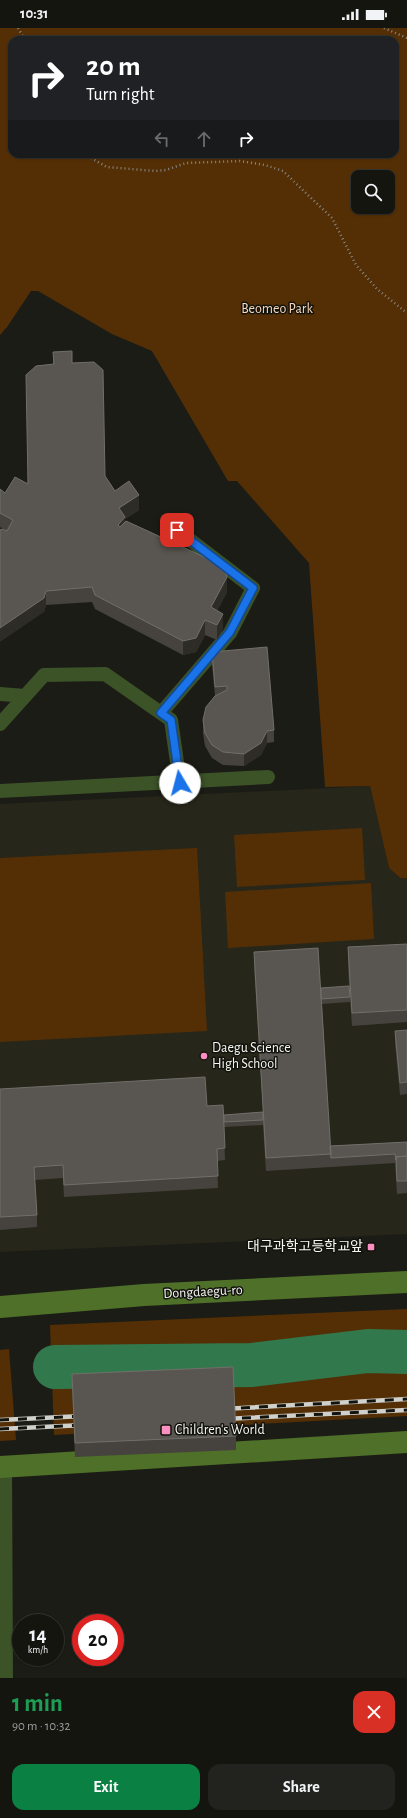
<!DOCTYPE html>
<meta charset="utf-8">
<style>
body{margin:0;font-family:"Alegreya Sans","Noto Sans KR",sans-serif;background:#22221e;color:#f1f3f6;height:100vh;display:flex;flex-direction:column;font-size:15px;white-space:nowrap}
*{box-sizing:border-box;margin:0}
p{font-size:13px;color:#9d9f9f}
.icon{flex:none;width:22px;height:22px;fill:none;stroke:currentColor;stroke-width:2;stroke-linecap:round;stroke-linejoin:round}
.map{position:relative;height:1650px;overflow:hidden}
.details{display:flex;flex-direction:column;background:#151510;flex:1}
.details>*{flex:none}
.hud{position:absolute;left:8px;top:8px;width:391px;height:122px;border-radius:12px;box-shadow:0 1px 3px #0004,0 0 0 1px #343430;background:#202124;color:#fff;overflow:hidden}
.tools{position:absolute;left:351px;top:142px;display:grid;gap:8px}
.tools a{display:grid;place-items:center;width:44px;height:44px;border-radius:8px;background:#151510;box-shadow:0 1px 3px #0004,0 0 0 1px #343430;font-size:20px}
.speed{position:absolute;left:12px;top:1586px;display:flex;gap:8px;font-size:20px;font-weight:700;text-align:center}
.speed>*{display:grid;place-content:center;width:52px;height:52px;border-radius:50%;background:#151510;box-shadow:0 1px 3px #0004,0 0 0 1px #343430;line-height:1}
.speed small{font-size:10px;font-weight:400}
.speed .limit{border:6px solid #d22;background:#fff;color:#111}
.pin{position:absolute;display:grid;place-items:center;width:34px;height:34px;color:#fff;margin:-17px;border-radius:8px;box-shadow:0 2px 6px #0006}
.me{position:absolute;width:44px;margin:-22px;rotate:352deg;stroke-linejoin:round;filter:drop-shadow(0 0 3px #0008)}
.turn{display:flex;align-items:center;gap:14px;height:84px;padding:0 12px;font-size:18px}
.turn .icon{width:52px;height:52px;stroke-width:2.5}
.turn b{display:block;font-size:28px;line-height:34px}
.lanes{display:flex;align-items:center;height:38px;padding:0 12px;background:#0003;justify-content:center;gap:20px;direction:ltr}
.lanes .off{opacity:.35}
.round{display:grid;place-items:center;flex:none;width:42px;height:42px;border-radius:12px;background:#22221e}
.head{display:flex;align-items:center;justify-content:space-between;height:68px;padding:0 12px}
h1{font-size:24px;font-weight:700;line-height:30px;color:#1e9e55}
.cta{display:flex;gap:8px;margin-top:auto;padding:8px 12px}
.cta a{flex:1;height:46px;border-radius:12px;background:#0b8043;color:#fff;font-size:16px;font-weight:700;line-height:46px;text-align:center}
.cta a+a{background:#22221e;color:#f1f3f6}
.status{display:flex;justify-content:space-between;align-items:center;height:28px;padding:0 20px;background:#151510;direction:ltr}
.status svg{height:11px;fill:currentColor}
.map>svg:first-child{display:block}
.built{fill:#26261a}
.green{fill:#542f06;fill-rule:evenodd}
.lines{fill:none;stroke-linecap:round;stroke-linejoin:round}
.river{stroke:#31794d;stroke-width:44}
.path{stroke:#898984;stroke-width:2.5;stroke-dasharray:1 3;stroke-linecap:butt}
.service{stroke:#3c5227;stroke-width:14}
.minor{stroke:#3c5227;stroke-width:22}
.secondary{stroke:#4e7028;stroke-width:22}
.rail-casing{stroke:#d0d0cc;stroke-width:4.5}
.rail{stroke:#13130d;stroke-width:3;stroke-dasharray:9;stroke-linecap:butt}
.wall{fill:#46433e}
.shaded-wall{fill:#2d2c26}
.building{fill:#595651;stroke:#716f6a}
.route-casing{stroke:#114b97;stroke-width:10}
.route{stroke:#1a73e8;stroke-width:7}
.poi-dot{fill:#fc8fc1;stroke:#13130d;stroke-width:1.5}
.labels{text-anchor:middle;dominant-baseline:central;stroke-width:3;stroke-linejoin:round;paint-order:stroke}
.park-label{font-size:14px;fill:#f9d8bd;stroke:#13130d}
.poi-label{font-size:14px;fill:#f5f5f1;stroke:#13130d;text-anchor:start}
.street-label{font-size:14px;fill:#f5f5f1;stroke:#13130d}
</style>
<div class="status"><b>10:31</b><svg viewBox="0 0 49 12"><path d="M0 12V9h3v3zM5 12V6h3v6zM10 12V3h3v9zM15 12V0h3v12zM26 1h20v11H26zM47 4h2v5h-2z"/></svg></div>
<div class="map">
<svg width="407" height="1650" viewBox="0 0 407 1650">
<rect width="100%" height="100%" fill="#1c1c16"/>
<!-- built -->
<path class="built" d="M370 758 389 840 399 850H407V1206L0 1224V776Z"/>
<!-- green -->
<path class="green" d="M0 0H407V850H400L389 840 370 758 325 759 309 535 237 453H228L152 323 112 306 38 263H31L7 299 0 307ZM12 12H395V126H12ZM358 149H388V179H358Z
M362 800 365 852 237 859 234 807Z
M197 820 207 1003 0 1014V830Z
M371 855 374 911 228 920 225 864Z
M407 1281V1388L54 1407 50 1297Z
M9 1321 16 1412 0 1413V1322Z"/>
<g class="lines">
<!-- river -->
<path class="river" d="M55 1339 252 1337 368 1323 407 1324"/>
<!-- path -->
<path class="path" d="M18 0 25 12
M384 0 407 10
M84 126 107 139 155 143 166 142 186 135 240 133 265 137 283 143 332 190 356 237 377 261 407 285"/>
<!-- service -->
<path class="service" d="M0 666 25 668
M161 685 230 605 253 560 177 502
M0 696 44 647 105 646 171 692 180 755
M0 763 268 749"/>
<!-- minor -->
<path class="minor" d="M1 1439 2 1650"/>
<!-- secondary -->
<path class="secondary" d="M0 1279 144 1267 407 1254
M0 1439 407 1414"/>
<defs>
<path id="rail" d="M223 1381 407 1371
M224 1391 407 1382
M0 1392 83 1388
M0 1401 84 1397"/>
</defs>
<!-- rail casing -->
<use href="#rail" class="rail-casing"/>
<!-- rail -->
<use href="#rail" class="rail"/>
</g>
<!-- wall -->
<path class="wall" d="M53 324 72 335 105 448 115 463 139 482 125 491V494L227 564 217 583 223 600 217 612 205 607 196 624 183 627 95 581 92 574 46 577 44 584 7 503 0 499V461L5 465 27 456 53 336Z
M212 624 274 702V714L267 715 261 727 244 738 223 737 212 730 205 718 203 705V692L215 668 212 636Z
M407 916V994L352 998 350 970V974L322 976 330 1118 407 1114V1165L397 1166 395 1135 266 1143 263 1097 224 1099 225 1132 217 1133 218 1160 64 1169 63 1150 35 1152 37 1187V1199L0 1202V1061L207 1078 224 1087 263 1084 254 937V924L321 960 349 958 348 932V919Z
M407 1002V1066L400 1067 395 1015V1003Z
M72 1346 236 1408V1422L75 1429 72 1361Z"/>
<!-- shaded-wall -->
<path class="shaded-wall" d="M139 467V482L125 491V504L118 497 119 480Z
M227 549V564L211 594V579Z
M46 563V577L44 584 0 614V600Z
M223 586V600L217 612V597Z
M205 592V607L196 624 183 627V613Z
M267 703V715L261 727 244 738V726Z"/>
<!-- building -->
<path class="building" d="M72 323V335L94 334 103 342 105 448 115 463 129 453 139 467 119 480 125 489 118 497 120 499 126 493 224 538 227 549 211 579 223 586 217 597 205 592 196 610 183 613 95 567 92 559 46 563 44 570 0 600V502L2 501 7 503 13 492 0 485V461L5 465 15 449 28 456 26 347 36 338 54 336 53 324Z
M267 619 274 702 267 703 261 715 244 726 223 724 212 717 205 705 203 692 206 679 215 668 227 662V658L215 659 212 624Z
M407 916V982L352 985 348 919Z
M318 920 331 1126 266 1130 254 924Z
M349 958 350 969 321 971V960Z
M407 1002V1054L400 1055 395 1003Z
M205 1049 207 1078 223 1077 225 1120 217 1121 218 1148 64 1157 63 1137 34 1139 37 1187 0 1189V1061Z
M263 1084V1092L224 1094V1087Z
M407 1114V1128L396 1129V1132L395 1126 331 1130 330 1118Z
M407 1128V1153H397L396 1129Z
M233 1339 236 1408 75 1415 72 1346Z"/>
<g class="lines">
<defs>
<path id="route" d="M177 502 253 560 230 604 161 685 171 692 180 755"/>
</defs>
<!-- route casing -->
<use href="#route" class="route-casing"/>
<!-- route -->
<use href="#route" class="route"/>
</g>
<!-- markers -->
<g class="poi-dot">
<circle cx="204" cy="1028" r="4"/>
<rect x="367" y="1215" width="8" height="8" rx="2"/>
<rect x="161" y="1397" width="10" height="10" rx="2"/>
</g>
<g class="labels">
<!-- park labels -->
<g class="park-label">
<text x="277" y="281">Beomeo Park</text>
</g>
<!-- poi labels -->
<g class="poi-label">
<text x="212" y="1020">Daegu Science<tspan x="212" dy="16">High School</tspan></text>
<text x="363" y="1219" text-anchor="end">대구과학고등학교앞</text>
<text x="175" y="1402">Children's World</text>
</g>
<!-- street labels -->
<g class="street-label">
<text transform="translate(203 1264) rotate(-3)">Dongdaegu-ro</text>
</g>
</g>
</svg>
<div class="tools">
<a><svg class="icon" aria-label="search" viewBox="0 0 24 24"><circle cx="10" cy="10" r="6"/><path d="M15 15l6 6"/></svg></a>
</div>
<div class="speed"><div>14<small>km/h</small></div><div class="limit">20</div></div>
<div class="pin" style="left:177px;top:502px;background:#d93025"><svg class="icon" aria-label="arrive" viewBox="0 0 24 24"><path d="M6 21V4h12l-3 4 3 4H6"/></svg></div>
<svg class="me" style="left:180px;top:755px" viewBox="-20 -20 40 40"><circle r="19" fill="#fff"/><path d="M0-13L10 11 0 6-10 11z" fill="#1a73e8"/></svg>
<div class="hud">
<div class="turn"><svg class="icon" aria-label="right" viewBox="0 0 24 24"><path d="M7 20v-9h11M14 6l5 5-5 5"/></svg><div><b>20 m</b>Turn right</div></div>
<div class="lanes"><svg class="icon off" aria-label="left" viewBox="0 0 24 24"><path d="M17 20v-9H6M10 6l-5 5 5 5"/></svg><svg class="icon off" aria-label="ahead" viewBox="0 0 24 24"><path d="M12 20V5M6 11l6-6 6 6"/></svg><svg class="icon" aria-label="right" viewBox="0 0 24 24"><path d="M7 20v-9h11M14 6l5 5-5 5"/></svg></div>
</div>
</div>
<section class="details">
<div class="head"><div><h1>1 min</h1><p>90 m · 10:32</p></div><a class="round" style="background:#d93025;color:#fff"><svg class="icon" aria-label="close" viewBox="0 0 24 24"><path d="M6 6l12 12M18 6L6 18"/></svg></a></div>
<div class="cta"><a>Exit</a><a>Share</a></div>
</section>
